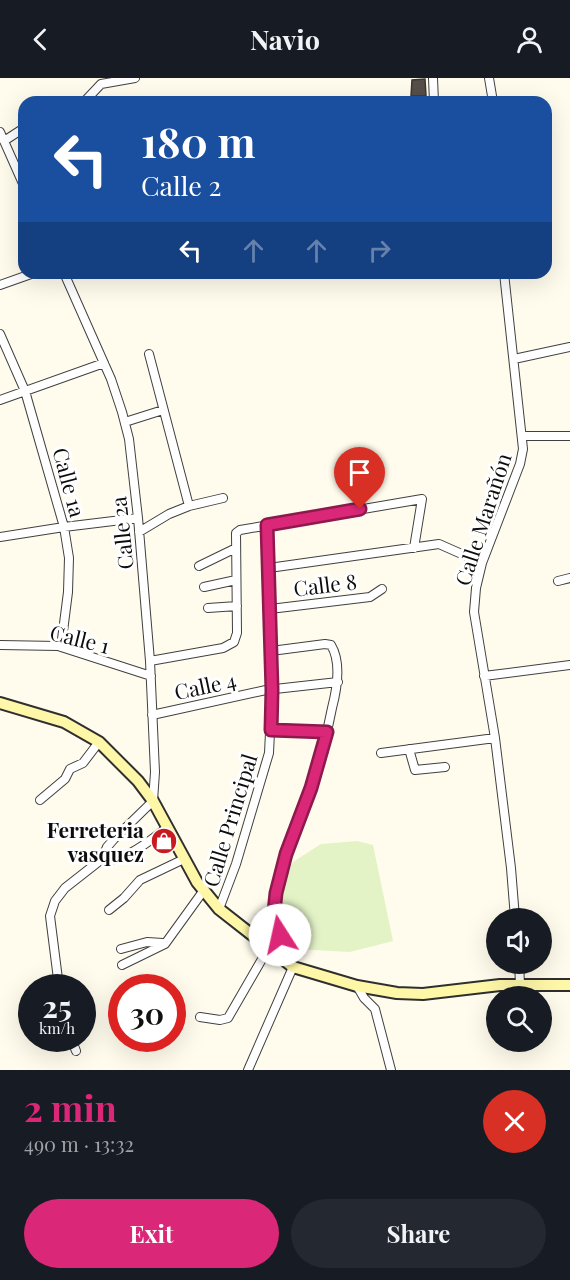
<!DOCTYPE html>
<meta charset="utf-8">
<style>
body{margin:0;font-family:"Playfair Display",serif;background:#242831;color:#f1f3f6;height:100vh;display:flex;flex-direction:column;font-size:22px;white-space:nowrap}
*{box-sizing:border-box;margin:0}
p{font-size:20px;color:#9ea1a6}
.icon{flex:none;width:33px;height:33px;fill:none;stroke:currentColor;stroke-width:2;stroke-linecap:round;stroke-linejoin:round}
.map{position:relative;height:992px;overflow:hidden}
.drawer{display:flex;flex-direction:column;background:#171b24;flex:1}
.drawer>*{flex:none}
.guide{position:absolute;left:18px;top:18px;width:534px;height:183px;border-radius:18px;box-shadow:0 6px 24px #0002;background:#1a4fa0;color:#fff;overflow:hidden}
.tools{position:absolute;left:486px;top:830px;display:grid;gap:12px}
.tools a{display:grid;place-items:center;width:66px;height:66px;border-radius:50%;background:#171b24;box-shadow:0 6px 24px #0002;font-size:30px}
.speed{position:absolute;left:18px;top:896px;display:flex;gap:12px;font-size:30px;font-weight:700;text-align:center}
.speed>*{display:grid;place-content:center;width:78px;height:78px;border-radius:50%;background:#171b24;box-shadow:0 6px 24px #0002;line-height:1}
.speed small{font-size:15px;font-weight:400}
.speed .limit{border:9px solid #d22;background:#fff;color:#111}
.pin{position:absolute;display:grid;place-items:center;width:51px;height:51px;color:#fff;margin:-62px -26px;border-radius:50% 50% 50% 0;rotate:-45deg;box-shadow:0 0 6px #0007}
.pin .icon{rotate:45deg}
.me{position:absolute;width:66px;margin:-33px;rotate:350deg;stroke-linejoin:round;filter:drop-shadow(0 0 4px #0008)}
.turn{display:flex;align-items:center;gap:21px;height:126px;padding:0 24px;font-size:27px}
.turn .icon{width:78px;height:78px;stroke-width:2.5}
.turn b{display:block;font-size:42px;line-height:51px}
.lanes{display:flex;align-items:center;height:57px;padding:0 24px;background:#0003;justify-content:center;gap:30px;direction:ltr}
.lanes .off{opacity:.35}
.round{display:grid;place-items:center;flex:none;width:63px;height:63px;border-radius:32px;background:#242831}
.overview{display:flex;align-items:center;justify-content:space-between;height:102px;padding:0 24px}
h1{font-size:36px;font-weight:700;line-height:45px;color:#db2777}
.action{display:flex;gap:12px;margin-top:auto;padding:12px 24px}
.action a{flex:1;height:69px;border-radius:36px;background:#db2777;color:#fff;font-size:24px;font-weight:700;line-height:69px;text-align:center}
.action a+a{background:#242831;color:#f1f3f6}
header{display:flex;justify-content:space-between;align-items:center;height:78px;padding:0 24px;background:#171b24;font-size:27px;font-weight:700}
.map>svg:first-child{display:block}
.pitch{fill:#e3f3c6}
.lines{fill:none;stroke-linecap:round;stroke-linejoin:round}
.street-casing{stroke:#404040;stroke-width:10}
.secondary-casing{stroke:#2f2f2f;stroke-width:14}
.street{stroke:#fff;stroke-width:8}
.secondary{stroke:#fff7a8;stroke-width:10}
.wall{fill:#4b433f}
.building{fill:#574e49;stroke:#3d3733;stroke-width:1.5}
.route-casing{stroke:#8e194d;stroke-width:15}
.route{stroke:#db2777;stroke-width:10}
.labels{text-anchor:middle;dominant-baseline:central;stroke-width:6;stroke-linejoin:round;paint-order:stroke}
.street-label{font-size:21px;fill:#0d0d0d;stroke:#fff}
.poi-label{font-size:21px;font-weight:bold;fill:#0d0d0d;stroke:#fff;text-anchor:end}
</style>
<header><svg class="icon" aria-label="back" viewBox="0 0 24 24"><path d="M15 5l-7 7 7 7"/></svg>Navio<svg class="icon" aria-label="person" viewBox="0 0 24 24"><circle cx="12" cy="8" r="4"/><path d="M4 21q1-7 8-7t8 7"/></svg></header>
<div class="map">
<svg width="570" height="992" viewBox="0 0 570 992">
<rect width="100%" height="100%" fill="#fffced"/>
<!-- pitch -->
<path class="pitch" d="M357 763 373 767 393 863 350 874 295 871 280 832 285 797 293 784 321 766Z"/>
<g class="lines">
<defs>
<path id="street" d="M433 0 434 24
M489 0 493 24
M84 24 101 6 135 0
M0 54 24 108
M4 63 24 50
M504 195 523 371 520 386 482 485 476 510 474 534 495 660 511 790 515 840
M0 207 34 195
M0 256 25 313 64 449 69 480 68 514 61 569
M514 281 570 269
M0 322 104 285
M125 344 163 332
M522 358H570
M189 428 223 420
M139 454 169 436 189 428 149 276
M0 459 64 449 138 440
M199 488 236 470
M269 490 439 466 482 485
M558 503 570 500
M204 509 236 502
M208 530 237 528
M270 531 370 519 382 511
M0 567 58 568 151 598
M150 583 223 570 234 564 237 555 236 455 240 452 422 421 414 470
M484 598 570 587
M152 637 266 612 338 604
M271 652 327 654
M409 671 415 692 445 689
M381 675 495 660
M40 722 65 701 70 691 83 685 99 664
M102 781C120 788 153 760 167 750
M219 831 236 786 269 675 272 612 267 447
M109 832 124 820 140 802 184 781
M121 871 147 864 163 865
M519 885 520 906
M122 887 165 866 204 812
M357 908 364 920 375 931 391 992
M59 909 50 838 55 823 65 810 102 781 107 769 114 761 153 723 155 694 150 583 138 440 129 361 122 334 111 301 64 195
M200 939 220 942 228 940 269 869
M71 960 76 973
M248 992 293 889C286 872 274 851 274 832 274 795 299 746 311 710 320 684 327 657 332 630 337 611 342 585 331 567L325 566 271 573"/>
<path id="secondary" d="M0 625 64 644 99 664 138 703 153 723 197 804 219 831 293 889 357 908 397 915 423 916 500 907H570"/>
</defs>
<!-- street casing -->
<use href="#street" class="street-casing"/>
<!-- secondary casing -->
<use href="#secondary" class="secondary-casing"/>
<!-- street -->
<use href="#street" class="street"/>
<!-- secondary -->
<use href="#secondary" class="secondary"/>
</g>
<!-- wall -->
<path class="wall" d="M425 1 426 24H411L412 2Z"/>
<!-- building -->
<path class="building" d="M425 1 426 18H411L412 2Z"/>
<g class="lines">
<defs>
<path id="route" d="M280 857 274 834 276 815 286 776 311 710 327 654 271 652 272 612 267 447 360 431"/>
</defs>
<!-- route casing -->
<use href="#route" class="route-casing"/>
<!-- route -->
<use href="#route" class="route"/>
</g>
<!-- icons -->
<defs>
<symbol id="shop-disc" viewBox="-11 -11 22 22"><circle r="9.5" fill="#c81a1f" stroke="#fff"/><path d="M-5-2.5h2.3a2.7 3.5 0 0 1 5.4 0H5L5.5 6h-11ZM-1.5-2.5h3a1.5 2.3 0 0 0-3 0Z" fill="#fff"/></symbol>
</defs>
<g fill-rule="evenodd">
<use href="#shop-disc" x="149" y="748" width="30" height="30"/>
</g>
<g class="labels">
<!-- street labels -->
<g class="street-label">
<text transform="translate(70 404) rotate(75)">Calle 1a</text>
<text transform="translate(482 441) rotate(-72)">Calle Marañón</text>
<text transform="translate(121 455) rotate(-96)">Calle 2a</text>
<text transform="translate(325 506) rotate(-7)">Calle 8</text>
<text transform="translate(80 560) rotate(14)">Calle 1</text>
<text transform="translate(205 607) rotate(-12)">Calle 4</text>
<text transform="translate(229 742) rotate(-73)">Calle Principal</text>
</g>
<!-- poi labels -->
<g class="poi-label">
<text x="144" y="751">Ferreteria<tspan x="144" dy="24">vasquez</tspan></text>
</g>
</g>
</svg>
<div class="tools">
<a><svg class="icon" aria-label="sound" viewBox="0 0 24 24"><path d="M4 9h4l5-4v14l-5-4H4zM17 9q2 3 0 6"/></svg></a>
<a><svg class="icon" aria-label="search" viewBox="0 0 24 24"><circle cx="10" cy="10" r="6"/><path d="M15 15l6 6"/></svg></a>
</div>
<div class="speed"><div>25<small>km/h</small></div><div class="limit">30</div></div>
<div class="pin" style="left:360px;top:431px;background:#d93025"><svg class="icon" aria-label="arrive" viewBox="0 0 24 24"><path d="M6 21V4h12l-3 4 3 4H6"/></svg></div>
<svg class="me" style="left:280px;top:857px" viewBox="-20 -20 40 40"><circle r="19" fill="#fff"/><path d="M0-13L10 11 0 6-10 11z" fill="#db2777"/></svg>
<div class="guide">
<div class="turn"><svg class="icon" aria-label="left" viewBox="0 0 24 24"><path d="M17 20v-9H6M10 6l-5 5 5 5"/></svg><div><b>180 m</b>Calle 2</div></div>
<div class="lanes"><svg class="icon" aria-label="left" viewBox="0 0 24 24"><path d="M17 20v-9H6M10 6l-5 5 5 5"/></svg><svg class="icon off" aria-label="ahead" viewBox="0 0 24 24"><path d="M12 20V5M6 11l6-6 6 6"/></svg><svg class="icon off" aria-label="ahead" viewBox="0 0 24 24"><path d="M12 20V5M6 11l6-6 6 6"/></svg><svg class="icon off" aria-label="right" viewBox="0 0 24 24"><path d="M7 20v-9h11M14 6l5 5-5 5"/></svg></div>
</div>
</div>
<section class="drawer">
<div class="overview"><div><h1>2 min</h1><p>490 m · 13:32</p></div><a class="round" style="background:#d93025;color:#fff"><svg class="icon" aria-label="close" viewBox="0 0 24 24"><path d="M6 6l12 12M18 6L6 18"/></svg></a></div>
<div class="action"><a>Exit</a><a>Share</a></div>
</section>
